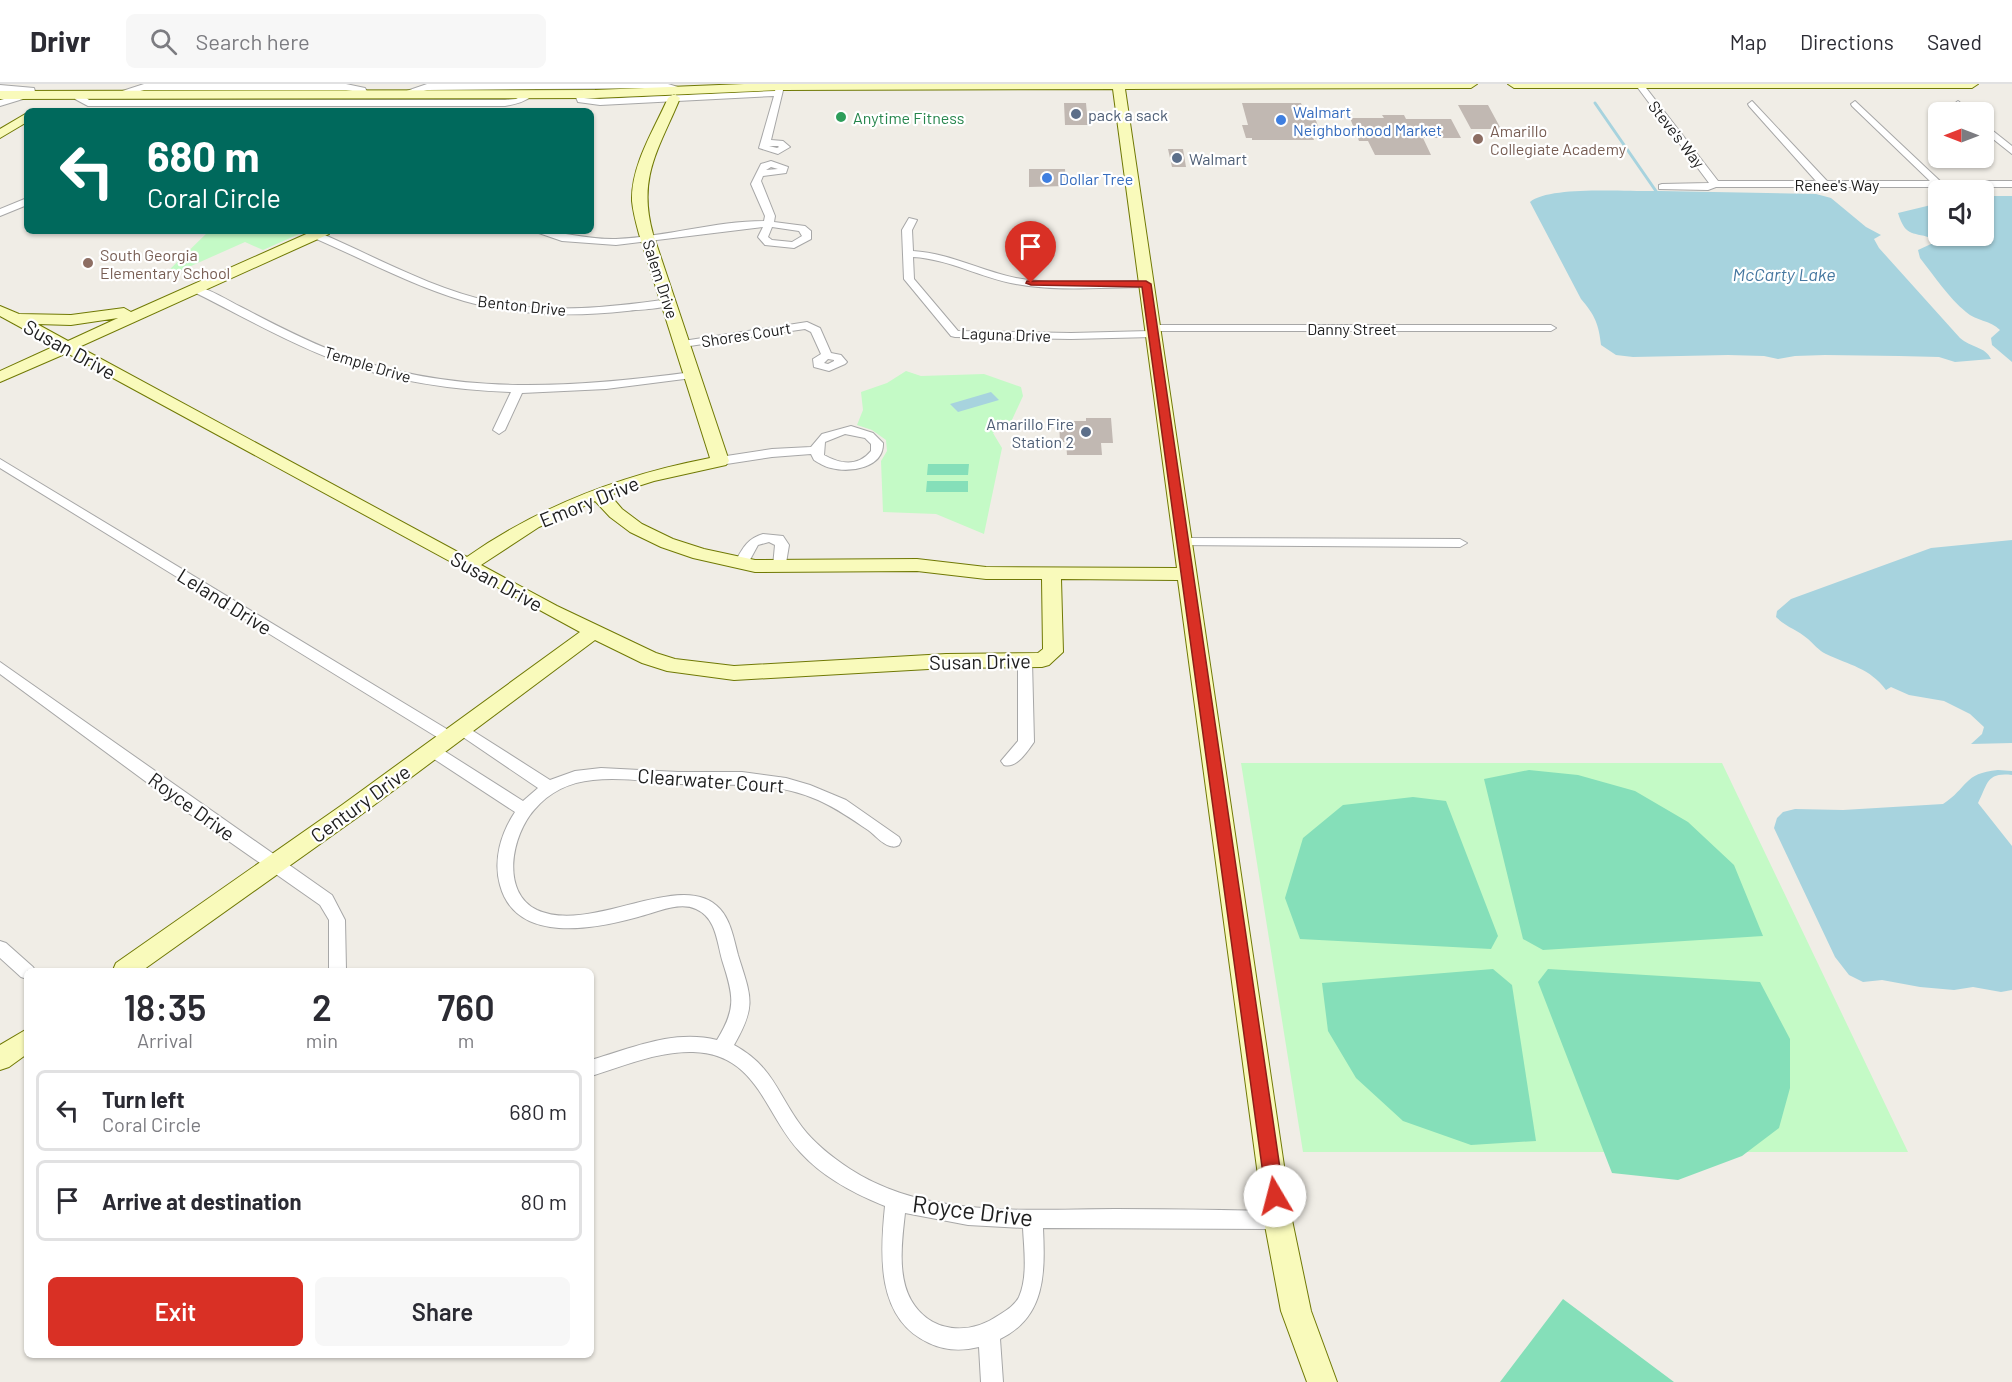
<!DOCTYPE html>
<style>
body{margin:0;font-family:Barlow,sans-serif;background:#f7f7f7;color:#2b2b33;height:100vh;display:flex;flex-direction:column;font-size:22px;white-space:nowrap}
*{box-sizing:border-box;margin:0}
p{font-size:20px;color:#7c7c81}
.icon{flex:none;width:33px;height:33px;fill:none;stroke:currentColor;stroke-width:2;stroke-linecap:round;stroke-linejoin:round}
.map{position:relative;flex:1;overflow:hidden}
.side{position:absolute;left:24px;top:884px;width:570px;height:390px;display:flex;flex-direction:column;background:#fff;border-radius:9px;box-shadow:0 2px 4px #0004}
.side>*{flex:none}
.banner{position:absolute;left:24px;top:24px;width:570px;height:126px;border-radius:9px;box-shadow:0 2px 4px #0004;background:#00695c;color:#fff;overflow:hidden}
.needle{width:39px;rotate:270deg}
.tools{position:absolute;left:1928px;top:18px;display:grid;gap:12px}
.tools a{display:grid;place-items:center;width:66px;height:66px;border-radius:9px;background:#fff;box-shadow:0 2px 4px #0004;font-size:30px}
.pin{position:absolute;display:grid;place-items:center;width:51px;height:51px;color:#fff;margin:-62px -26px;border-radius:50% 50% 50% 0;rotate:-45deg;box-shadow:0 0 6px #0007}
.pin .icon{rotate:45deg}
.me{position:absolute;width:66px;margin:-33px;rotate:352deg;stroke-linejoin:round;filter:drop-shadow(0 0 4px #0008)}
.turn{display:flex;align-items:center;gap:21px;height:126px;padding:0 24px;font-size:27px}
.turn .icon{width:78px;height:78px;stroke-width:2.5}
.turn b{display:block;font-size:42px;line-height:51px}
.eta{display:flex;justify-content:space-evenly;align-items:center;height:102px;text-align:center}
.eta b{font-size:36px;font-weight:600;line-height:42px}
.action{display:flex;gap:12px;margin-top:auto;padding:12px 24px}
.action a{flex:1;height:69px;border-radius:9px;background:#d93025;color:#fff;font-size:24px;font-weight:600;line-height:69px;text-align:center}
.action a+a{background:#f7f7f7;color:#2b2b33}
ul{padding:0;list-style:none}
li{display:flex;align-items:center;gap:18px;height:81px;margin:0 12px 9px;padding:0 12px;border:3px solid #e1e1e2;border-radius:9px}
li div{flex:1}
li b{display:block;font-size:22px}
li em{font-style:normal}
header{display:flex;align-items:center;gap:36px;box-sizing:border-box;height:84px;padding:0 30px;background:#fff;border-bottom:2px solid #e1e1e2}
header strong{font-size:28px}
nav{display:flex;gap:33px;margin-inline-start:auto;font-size:21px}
.search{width:420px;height:54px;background:#f7f7f7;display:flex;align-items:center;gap:15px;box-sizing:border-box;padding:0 21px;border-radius:9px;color:#7c7c81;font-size:22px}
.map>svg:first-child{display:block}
.park{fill:#c4fac6}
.pitch{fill:#85dfb9}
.water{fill:#a7d3de}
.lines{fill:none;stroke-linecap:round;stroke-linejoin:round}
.stream{stroke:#a7d3de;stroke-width:3}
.building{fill:#c1b8b2}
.street-casing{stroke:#a7a7a7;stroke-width:2}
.secondary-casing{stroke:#707905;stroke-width:2}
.street{fill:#fff;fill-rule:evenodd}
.secondary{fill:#f9fabb;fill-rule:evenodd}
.route{fill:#d93025;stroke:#8d1f18;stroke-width:1.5}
.service-dot{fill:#5c6f8a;stroke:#fff;stroke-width:2}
.leisure-dot{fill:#2e9e5b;stroke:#fff;stroke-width:2}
.shop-dot{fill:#3f7fe0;stroke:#fff;stroke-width:2}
.education-dot{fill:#8d6e63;stroke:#fff;stroke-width:2}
.labels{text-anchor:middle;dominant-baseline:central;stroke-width:4.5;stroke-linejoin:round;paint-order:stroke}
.far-shop-label{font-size:16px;fill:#366cbe;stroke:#fff;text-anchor:start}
.far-service-label{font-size:16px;fill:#4e5e75;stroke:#fff;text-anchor:start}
.far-leisure-label{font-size:16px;fill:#27864d;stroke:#fff;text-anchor:start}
.far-education-label{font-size:16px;fill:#785e54;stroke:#fff;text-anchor:start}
.far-street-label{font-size:16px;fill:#202020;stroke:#fff}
.far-water-label{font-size:18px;font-style:italic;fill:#4677a0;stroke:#fff}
.street-label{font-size:20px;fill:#202020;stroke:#fff}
.near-street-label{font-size:24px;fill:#202020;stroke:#fff}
</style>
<header>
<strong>Drivr</strong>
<div class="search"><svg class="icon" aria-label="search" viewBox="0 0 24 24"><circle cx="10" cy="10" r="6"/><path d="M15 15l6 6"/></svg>Search here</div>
<nav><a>Map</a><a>Directions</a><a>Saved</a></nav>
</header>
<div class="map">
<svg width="2012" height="1298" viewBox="0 0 2012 1298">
<rect width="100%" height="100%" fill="#f0ede6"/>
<!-- park -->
<path class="park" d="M209 147H306L263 166 245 158 173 190H165Z
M906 287 921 292 984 290 1021 303 1023 312 1011 338 993 349 1002 364 984 450 936 430 883 428 881 377 887 367 886 356 872 346 857 341 863 326 861 308 887 299Z
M1241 679H1722L1908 1068H1303Z"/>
<!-- pitch -->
<path class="pitch" d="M928 380H969L968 391H927Z
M927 397H968V408H926Z
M1529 686 1578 691 1635 707 1688 738 1734 781 1763 852 1543 866 1523 855 1484 695Z
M1413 713 1446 717 1498 852 1491 865 1300 855 1285 814 1303 754 1343 721Z
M1493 885 1512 901 1536 1057 1471 1061 1403 1037 1356 994 1328 947 1322 899Z
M1548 885 1760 898 1790 955V1004L1779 1044 1742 1072 1678 1096 1612 1089 1538 898Z
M1563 1215 1674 1298H1500Z"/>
<!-- water -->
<path class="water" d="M1660 107 1816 110 1831 114 1866 143 1881 151 1874 155 1879 164 1960 254C1970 263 1986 263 1991 275L1955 278 1939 273 1899 272 1825 271 1795 272 1778 275 1764 272 1728 271 1633 273 1616 271 1601 261C1599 241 1595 231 1581 215L1530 118C1549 101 1632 108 1660 107Z
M1983 112H2012V278L1992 261 1991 254 2000 246C1990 236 1976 237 1966 228 1948 213 1935 193 1920 174L1918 166 1931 160 1934 155C1914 147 1906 155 1898 129L1927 122 1938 117V152H1983Z
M991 308 999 316 958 328 950 320Z
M2012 456V659L1971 660 1982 650 1984 643 1970 630 1944 617 1909 611 1891 603 1886 606C1870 584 1849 581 1826 570 1818 566 1814 560 1808 555 1798 546 1786 543 1776 533L1777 527 1791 515 1931 464Z
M1998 686 2012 687V691C1986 688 1988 700 1978 719L2012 762V906L2001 908 1973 903 1954 906 1920 903 1882 896 1863 898 1849 891 1835 873 1774 744 1777 734 1783 728 1795 725 1843 726 1943 720C1968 704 1963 689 1998 686Z"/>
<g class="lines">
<!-- stream -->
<path class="stream" d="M1595 19 1658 110"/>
</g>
<!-- building -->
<path class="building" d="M1064 19H1086L1088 41H1065Z
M1242 19H1301L1305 31H1314L1318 42H1309L1314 56H1252V54H1246L1242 41H1248Z
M1458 21H1488L1501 45H1471Z
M1382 31H1404L1406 35H1451L1461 54H1423L1431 71H1375L1368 57H1359L1350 34H1384Z
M1168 65H1183L1186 83H1172Z
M1029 85H1065L1066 102 1029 103Z
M1086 334H1111L1113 359H1101L1102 371H1067L1066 358H1060L1059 337H1086Z"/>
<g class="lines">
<defs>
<path id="street" d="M144 0H346L365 4 369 11 365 14 359 8 346 6H144L114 14 110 11Z
M427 0H668L688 6 684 9 661 4 427 6 399 14 395 11Z
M777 0 784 2 771 56 783 57 790 63 778 70 759 64 774 12 600 21 578 18 575 11 579 8 584 14 600 15 775 7ZM769 62H778L779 63 777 64Z
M1635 0H1643L1718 97H1816L1749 22 1748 20 1752 17 1827 97H1930L1852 22 1851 20 1855 17 1940 97H2012V103H1716L1708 106 1659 105V101L1662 100 1709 99Z
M0 1 34 4 36 11 0 22V16L27 9 0 7Z
M529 8 533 11C525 18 516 20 505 22H88L75 15V11L79 8 89 16H505L516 15Z
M1958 17 1972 28H1963L1954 20Z
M1983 39 2012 62V70L1983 47Z
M771 77 788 83 786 89 763 92 761 97 775 132 774 138 805 142 811 147V155L794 164 765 161 758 153 763 143 616 161 562 157 533 147C561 147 588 156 616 155 666 153 715 137 764 137L765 132 751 100 761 80ZM771 83 778 85 766 86ZM772 143 799 147 802 152 792 158 772 156 768 153Z
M27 114V121L0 132V125Z
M909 134 917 136 912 146 913 167C949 169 981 187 1016 194 1059 202 1103 197 1146 197L1151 200 1146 203C1103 203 1059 208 1016 200 981 194 949 175 913 173L914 195 958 247 1071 249 1150 247 1147 244 1152 241H1551L1556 244 1551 247H1155L1158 250 1153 253 1071 255 955 253 951 252 904 195 902 146Z
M312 149H320C376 173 432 205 493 218 551 230 612 223 670 215L675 218C665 226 640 225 627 227 572 233 517 232 464 217 411 201 363 175 312 153Z
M196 202C212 206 227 216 241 223 272 239 304 256 336 268 451 313 573 304 692 288L698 291 692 294 606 305 522 309 505 346 499 350 493 346 511 308C454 306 399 298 345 280 292 261 242 232 192 207L191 205Z
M807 238 820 244 831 269 841 271 847 278 845 280 829 287 814 283 813 275 821 270 811 248 805 245 683 263 677 260 683 257ZM828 275 834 276V277L828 280 824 279Z
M851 342 873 349 883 359C884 384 850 389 831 384 825 383 819 379 814 376L811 370 772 373 720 381 714 377 720 373 772 365 811 363 822 350ZM845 350 865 354 871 360V367C858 383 840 380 824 371L825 358Z
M0 375 455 650 458 654 455 658H445L0 384Z
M763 450 783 452 789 461 785 485 780 486 773 482 775 461 769 458 758 461 746 483H736L734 480C742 466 746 455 763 450Z
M1182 454 1460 455 1467 459 1460 463 1177 461 1175 458Z
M1025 572 1032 577 1034 658C1027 668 1016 685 1004 681L1001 677 1018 657V577Z
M0 578 332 811 345 836 346 886H329V836L320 821 187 728 0 590Z
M462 640 550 696 575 687 601 684 678 688H742L786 694 810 701 846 716 899 753 901 757 899 761C895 763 894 763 890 762 882 760 875 751 868 746 852 735 836 724 818 716 773 696 726 702 679 700 650 698 622 693 593 696 570 698 549 708 534 726 512 751 500 808 537 826 592 851 683 783 720 825 731 837 734 856 738 871 751 913 757 921 734 961 774 983 777 1010 802 1043 815 1060 832 1073 850 1085 927 1135 1027 1125 1115 1125 1169 1125 1224 1126 1278 1127L1285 1129 1288 1136 1285 1143 1278 1145 1043 1144C1045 1188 1046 1233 1000 1255L1003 1298H981L979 1263C962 1267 946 1267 929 1259 876 1235 880 1171 885 1122 855 1110 824 1094 801 1069 764 1031 759 970 693 968 658 967 624 982 591 992V976C632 964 674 945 717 956 736 925 734 913 723 879 717 860 717 834 696 825 679 817 655 829 638 833 594 845 516 861 500 801 493 776 501 749 515 728L428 671 425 667 428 663H438L523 717 538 704 457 649 455 645 457 641ZM905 1129 968 1141 1023 1144C1024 1165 1028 1193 1019 1213 1015 1221 1006 1227 999 1231 969 1252 930 1249 911 1216 897 1191 902 1156 905 1129Z
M0 857 6 859 33 883 35 886H27V895L21 893 0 874Z"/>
<path id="secondary" d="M744 0H1477L1471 4 1125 5 1292 1136 1311 1227 1337 1298H1307L1281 1227 1264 1136 1178 496 1061 495 1063 568 1049 581 1042 583 946 584 734 596 667 587 642 579 595 556 358 733 143 886H113L116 879 342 721 580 548 67 269 0 298V287L55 262 0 232V222L19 230 71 231 124 224 131 228 313 147H331L329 150 79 263 467 473C541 421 622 391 710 374L639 150C636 139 633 128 632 117 631 81 654 46 668 14L674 10 680 14C659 65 637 93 653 150L729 377 726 381 654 397 610 411 622 425 642 440 673 455 704 465 755 476 917 475 986 483 1177 484 1113 5 780 6 595 14 0 15V7L595 6ZM118 234 68 257 37 240 71 241ZM595 417 610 433 630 448 661 463 693 474 755 488 917 487 986 495H1042L1043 565 1038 569 946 570 734 582 675 575 656 569 557 522 481 481 539 443Z
M1508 0H1978L1972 4H1514Z
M27 29V38L0 54V45Z
M27 945V970L9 983 0 986V961Z"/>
</defs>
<!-- street casing -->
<use href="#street" class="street-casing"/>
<!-- secondary casing -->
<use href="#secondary" class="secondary-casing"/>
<!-- street -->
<use href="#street" class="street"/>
<!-- secondary -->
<use href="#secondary" class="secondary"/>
</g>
<!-- route -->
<path class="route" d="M1027 197H1146L1151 200 1284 1112 1281 1118 1275 1121 1269 1118 1266 1112 1142 203 1031 201 1026 199Z"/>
<!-- markers -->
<g class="service-dot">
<circle cx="1076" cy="30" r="6"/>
<circle cx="1177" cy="74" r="6"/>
<circle cx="1086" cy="348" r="6"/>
</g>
<circle class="leisure-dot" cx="841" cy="33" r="6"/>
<g class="shop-dot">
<circle cx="1281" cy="36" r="6"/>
<circle cx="1047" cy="94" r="6"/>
</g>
<g class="education-dot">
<circle cx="1478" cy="55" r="6"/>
<circle cx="88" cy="179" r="6"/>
</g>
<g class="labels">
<!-- far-shop labels -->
<g class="far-shop-label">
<text x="1293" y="27">Walmart<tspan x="1293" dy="18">Neighborhood Market</tspan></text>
<text x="1059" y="94">Dollar Tree</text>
</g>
<!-- far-service labels -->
<g class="far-service-label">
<text x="1088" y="30">pack a sack</text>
<text x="1189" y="74">Walmart</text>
<text x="1074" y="339" text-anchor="end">Amarillo Fire<tspan x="1074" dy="18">Station 2</tspan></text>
</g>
<!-- far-leisure labels -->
<g class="far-leisure-label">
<text x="853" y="33">Anytime Fitness</text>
</g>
<!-- far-education labels -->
<g class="far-education-label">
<text x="1490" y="46">Amarillo<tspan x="1490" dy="18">Collegiate Academy</tspan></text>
<text x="100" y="170">South Georgia<tspan x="100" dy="18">Elementary School</tspan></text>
</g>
<!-- far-street labels -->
<g class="far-street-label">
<text transform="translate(1677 50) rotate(52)">Steve's Way</text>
<text x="1837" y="100">Renee's Way</text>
<text transform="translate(661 195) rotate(72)">Salem Drive</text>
<text transform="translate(522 221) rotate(6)">Benton Drive</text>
<text x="1352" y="244">Danny Street</text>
<text transform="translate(746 250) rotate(-9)">Shores Court</text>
<text transform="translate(1006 250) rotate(2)">Laguna Drive</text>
<text transform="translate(368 280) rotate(17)">Temple Drive</text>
</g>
<!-- far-water labels -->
<g class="far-water-label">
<text x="1784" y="190">McCarty Lake</text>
</g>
<!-- street labels -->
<g class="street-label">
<text transform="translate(70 265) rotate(29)">Susan Drive</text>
<text transform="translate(589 417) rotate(-22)">Emory Drive</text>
<text transform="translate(497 497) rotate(29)">Susan Drive</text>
<text transform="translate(225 517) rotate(32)">Leland Drive</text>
<text transform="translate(980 577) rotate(-1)">Susan Drive</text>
<text transform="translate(711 696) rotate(4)">Clearwater Court</text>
<text transform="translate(360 719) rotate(-36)">Century Drive</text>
<text transform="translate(192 722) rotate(36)">Royce Drive</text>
</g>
<!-- near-street labels -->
<g class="near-street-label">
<text transform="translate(973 1126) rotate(7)">Royce Drive</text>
</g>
</g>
</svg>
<div class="tools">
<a><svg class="needle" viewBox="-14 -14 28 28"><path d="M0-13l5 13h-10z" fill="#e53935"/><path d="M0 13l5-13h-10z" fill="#7c7c81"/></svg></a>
<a><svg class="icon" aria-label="sound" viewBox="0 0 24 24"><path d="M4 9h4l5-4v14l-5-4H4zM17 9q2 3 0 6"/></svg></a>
</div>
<div class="pin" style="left:1031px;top:199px;background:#d93025"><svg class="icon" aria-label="arrive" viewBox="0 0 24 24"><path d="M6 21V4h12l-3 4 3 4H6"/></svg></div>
<svg class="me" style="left:1275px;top:1112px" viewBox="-20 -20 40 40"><circle r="19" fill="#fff"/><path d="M0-13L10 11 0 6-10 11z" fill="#d93025"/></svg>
<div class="banner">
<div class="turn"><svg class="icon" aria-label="left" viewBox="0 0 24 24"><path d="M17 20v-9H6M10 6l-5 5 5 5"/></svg><div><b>680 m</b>Coral Circle</div></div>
</div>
<section class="side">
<div class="eta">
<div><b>18:35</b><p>Arrival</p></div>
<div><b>2</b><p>min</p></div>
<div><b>760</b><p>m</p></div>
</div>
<ul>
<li><svg class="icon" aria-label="left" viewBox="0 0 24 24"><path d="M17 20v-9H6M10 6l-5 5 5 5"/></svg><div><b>Turn left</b><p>Coral Circle</p></div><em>680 m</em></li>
<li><svg class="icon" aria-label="arrive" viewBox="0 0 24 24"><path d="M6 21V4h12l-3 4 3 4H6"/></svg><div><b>Arrive at destination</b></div><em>80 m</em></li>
</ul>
<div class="action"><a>Exit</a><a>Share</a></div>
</section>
</div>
